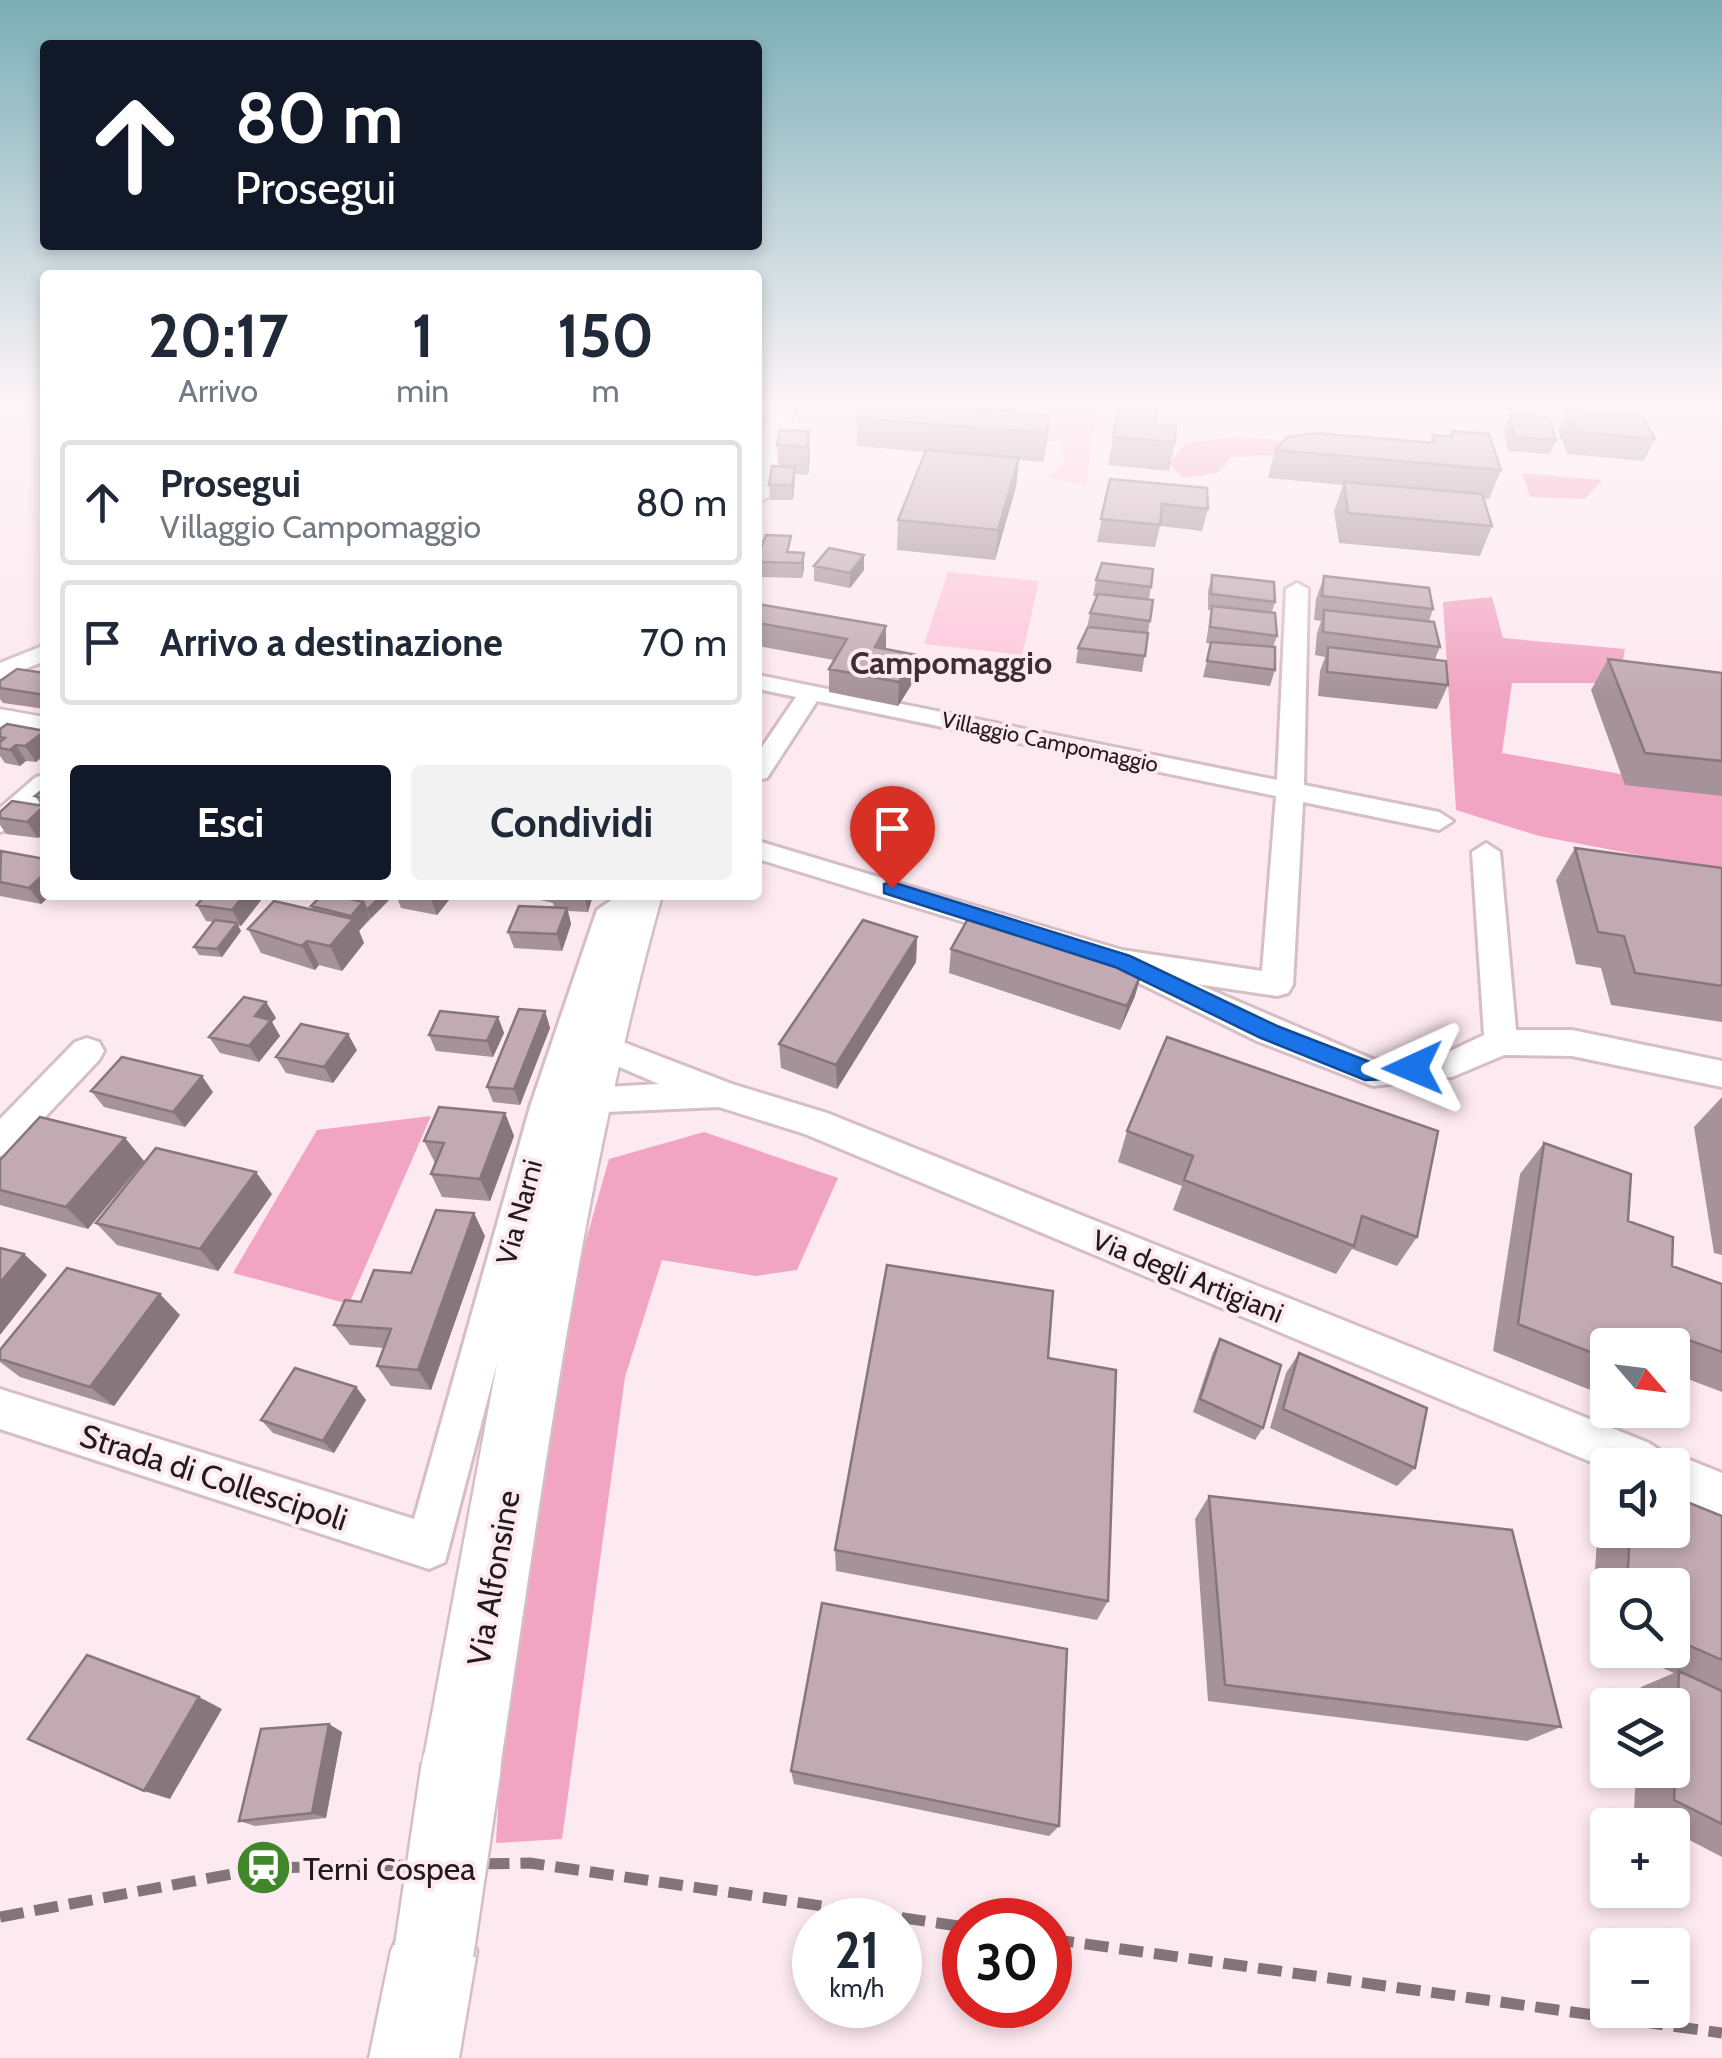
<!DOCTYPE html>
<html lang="it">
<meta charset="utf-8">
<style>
body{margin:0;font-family:Cabin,sans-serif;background:#f2f2f3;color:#1f2937;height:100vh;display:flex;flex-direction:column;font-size:38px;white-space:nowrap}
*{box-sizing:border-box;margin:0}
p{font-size:32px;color:#747a83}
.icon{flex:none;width:55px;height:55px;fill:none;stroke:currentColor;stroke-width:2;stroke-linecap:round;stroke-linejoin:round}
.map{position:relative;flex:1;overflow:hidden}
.drawer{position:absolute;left:40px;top:270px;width:722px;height:630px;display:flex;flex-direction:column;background:#fff;border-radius:10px;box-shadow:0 5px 15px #0003}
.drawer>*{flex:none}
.guide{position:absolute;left:40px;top:40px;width:722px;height:210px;border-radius:10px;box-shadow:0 5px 15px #0003;background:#111827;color:#fff;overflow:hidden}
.needle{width:65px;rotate:118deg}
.fabs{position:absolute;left:1590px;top:1328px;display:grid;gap:20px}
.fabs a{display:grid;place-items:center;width:100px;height:100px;border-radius:10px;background:#fff;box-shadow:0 5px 15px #0003;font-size:50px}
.speed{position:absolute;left:792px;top:1898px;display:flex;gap:20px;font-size:50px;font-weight:700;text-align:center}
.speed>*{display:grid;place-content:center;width:130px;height:130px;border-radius:50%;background:#fff;box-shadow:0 5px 15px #0003;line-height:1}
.speed small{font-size:25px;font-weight:400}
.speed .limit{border:15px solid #d22;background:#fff;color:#111}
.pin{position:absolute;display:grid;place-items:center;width:85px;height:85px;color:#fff;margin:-102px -42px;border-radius:50% 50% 50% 0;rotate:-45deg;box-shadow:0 0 10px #0007}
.pin .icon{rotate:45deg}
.me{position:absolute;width:110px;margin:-55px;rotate:269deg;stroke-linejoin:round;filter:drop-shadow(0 0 8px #0008)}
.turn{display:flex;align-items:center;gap:35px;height:210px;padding:0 30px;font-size:45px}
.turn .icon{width:130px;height:130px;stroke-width:2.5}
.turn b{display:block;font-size:70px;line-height:85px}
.eta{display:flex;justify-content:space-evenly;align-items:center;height:170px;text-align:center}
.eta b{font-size:60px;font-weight:700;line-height:70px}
.primary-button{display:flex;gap:20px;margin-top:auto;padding:20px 30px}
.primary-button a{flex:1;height:115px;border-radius:10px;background:#111827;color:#fff;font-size:40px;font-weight:700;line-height:115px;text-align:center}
.primary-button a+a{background:#f2f2f3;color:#1f2937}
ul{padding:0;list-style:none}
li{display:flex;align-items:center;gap:30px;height:125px;margin:0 20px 15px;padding:0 10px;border:5px solid #e0e1e3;border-radius:10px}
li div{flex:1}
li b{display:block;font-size:38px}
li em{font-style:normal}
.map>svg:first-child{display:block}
.green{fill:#fdc6da}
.forest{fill:#f1a5c2}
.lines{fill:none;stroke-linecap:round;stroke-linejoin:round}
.minor-casing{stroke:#d6bec6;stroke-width:6}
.tertiary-casing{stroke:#d6bec6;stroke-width:5}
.primary-casing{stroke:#d6bec6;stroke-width:5}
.minor{fill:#fff;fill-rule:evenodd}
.tertiary{fill:#fff;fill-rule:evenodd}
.primary{fill:#fff;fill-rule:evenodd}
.rail{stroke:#827479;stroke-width:11;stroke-dasharray:24 11;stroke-linecap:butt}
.primary-bridge-casing{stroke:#d6bec6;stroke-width:84;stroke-linecap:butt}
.primary-bridge{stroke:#fff;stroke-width:79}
.wall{fill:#a69299}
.shaded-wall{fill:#87777d}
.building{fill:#c1aab2;stroke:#87777d;stroke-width:2.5}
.route{fill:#1a73e8;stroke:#114b97;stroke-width:2.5}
.labels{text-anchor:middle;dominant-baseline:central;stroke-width:8;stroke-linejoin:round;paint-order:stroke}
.far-street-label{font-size:22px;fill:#231a1d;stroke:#fde9f0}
.street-label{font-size:28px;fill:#231a1d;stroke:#fde9f0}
.far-district-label{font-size:32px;font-weight:bold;fill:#402d34;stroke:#fde9f0}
.near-street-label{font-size:32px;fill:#231a1d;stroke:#fde9f0}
.near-poi-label{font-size:32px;fill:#231a1d;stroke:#fde9f0;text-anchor:start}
</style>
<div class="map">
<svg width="1722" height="2058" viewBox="0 0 1722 2058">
<rect width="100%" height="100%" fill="#fde9f0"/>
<!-- green -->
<path class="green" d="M878 407H1097L1086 485 1048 478 1065 461 1060 442 1002 436Z
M948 572 1039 581 1022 655 924 644Z"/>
<!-- forest -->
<path class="forest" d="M1237 437 1307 442 1400 471 1269 455 1231 457 1218 473 1183 478 1169 464 1186 443Z
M1522 473 1602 480 1585 499 1530 497Z
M1492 597 1503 638 1625 649 1619 683H1512L1502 753 1722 792V871L1539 836 1456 810 1443 602Z
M431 1116 349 1304 233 1273 317 1130Z
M704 1132 838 1178 797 1270 756 1276 662 1260 625 1377 562 1839 496 1843 504 1702 560 1332 609 1159Z"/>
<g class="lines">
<defs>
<path id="minor" d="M758 407 780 408 789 413 780 418 758 416Z
M1297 583 1308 589 1304 785 1439 812 1453 821 1439 830 1303 802 1293 985 1288 993 1277 996 1197 984 1375 1060 1448 1052 1484 1035 1472 852 1486 843 1500 852 1516 1030H1572L1722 1061V1087L1572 1056 1504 1055 1452 1077 1373 1086 1257 1041 1135 981 1131 973 758 859V841L1122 950 1262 971 1276 796 817 701 767 778 758 780V753L796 697 758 689V675L1277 780 1286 589Z
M45 645V661L0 679V663Z
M45 775V797L10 829 0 832V808L36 777Z
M619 895 655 897 650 904 625 916 587 1035 607 1036 732 1084 827 1113 1649 1443 1667 1455 1672 1453 1722 1473V1517L1672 1497V1465H1608V1469L805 1134 719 1107 584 1113 572 1109 567 1099 572 1089 659 1084 582 1051 564 1107 445 1562 429 1569 0 1429V1389L414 1519 530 1107 597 910Z
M87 1038 99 1042 104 1051 99 1060 12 1152 0 1156V1119L75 1042Z"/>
<path id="tertiary" d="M0 709 45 717V735L0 727Z"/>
<path id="primary" d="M769 407H795L773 494 758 503V445Z
M618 895H662C582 1182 544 1474 500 1768L489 1796 461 1807 433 1796 422 1768 505 1320 570 1045Z
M434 1908 464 1921 477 1951 459 2058H369L391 1951 404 1921Z"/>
</defs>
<!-- minor casing -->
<use href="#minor" class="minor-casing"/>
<!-- tertiary casing -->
<use href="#tertiary" class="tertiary-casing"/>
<!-- primary casing -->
<use href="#primary" class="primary-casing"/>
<!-- minor -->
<use href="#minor" class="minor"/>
<!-- tertiary -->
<use href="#tertiary" class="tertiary"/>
<!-- primary -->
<use href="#primary" class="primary"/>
<!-- rail -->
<path class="rail" d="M0 1917 264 1868 530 1863 965 1927
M1050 1939 1722 2033"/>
<defs>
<path id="primary-bridge" d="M434 1951 461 1768"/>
</defs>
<!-- primary-bridge casing -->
<use href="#primary-bridge" class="primary-bridge-casing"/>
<!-- primary-bridge -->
<use href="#primary-bridge" class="primary-bridge"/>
</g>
<!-- wall -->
<path class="wall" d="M1567 410 1655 439 1644 461 1567 454 1558 431Z
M1050 415 1043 462 1019 460 1016 487 995 560 897 550 898 520 925 452 857 446V418Z
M1510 415 1556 440 1550 454 1508 451 1504 429Z
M1155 424 1175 442 1169 471 1108 465 1113 437Z
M809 431 810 459 808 475 795 474 793 500H770L769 485 778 466 777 445Z
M1451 431 1501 470 1489 499H1483L1492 526 1480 556 1339 543 1334 511 1343 485 1268 478 1275 450 1430 443 1432 435 1449 436Z
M1110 479 1208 509 1202 531 1160 526 1155 547 1097 542Z
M792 552 804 553V568L802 578 758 577V555Z
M864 555V570L850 588 814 581V566Z
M1212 575 1275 602 1272 612 1277 636 1273 647 1275 670 1270 686 1203 677 1211 644 1206 643 1211 610H1208V591Z
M1324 576 1433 609 1429 621 1440 647 1435 659 1448 685 1437 709 1318 696 1320 671 1325 657 1315 655 1317 633 1321 621 1314 620 1316 599Z
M1096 580 1151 587 1149 599 1153 600 1142 672 1076 663 1078 648 1087 628 1090 613 1097 596H1093Z
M758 604 886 649 915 679 898 706 829 692V669L834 660 758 646Z
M1608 659 1722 673V796L1625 785 1591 690Z
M45 673V709L3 703 0 699V681Z
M0 729 45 731 36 762 26 761 20 766 5 763 0 756Z
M45 788V841L41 836 38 838 6 834 0 825V812L42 806 35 796Z
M1575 848 1722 868V1022L1611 1005 1601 968 1576 964 1556 880Z
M0 852 45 895H51L41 904 0 896Z
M115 895H147L139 900Z
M265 895 241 926H238L241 931 222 957 199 955 194 947 213 922 206 921 197 905Z
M396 895H453L437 915 401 908Z
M535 895H593L588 912 568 911 571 924 562 951 514 948 508 932 554 907 553 903 536 899Z
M392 897 359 931 364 943 342 971 319 965 315 970 261 953 248 929 313 910 311 906 317 900 316 898Z
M917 937 916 962 837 1089 781 1068 779 1044Z
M951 949 1135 996 1120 1030 949 973Z
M266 1002 276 1018 272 1022 280 1036 259 1062 220 1053 209 1037Z
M545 1011 550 1028 520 1105 493 1102 487 1087Z
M498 1017 504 1033 493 1057 436 1051 429 1035Z
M357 1050 333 1083 286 1073 276 1057Z
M91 1091 213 1092 185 1127 104 1107Z
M1722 1097V1255L1714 1253 1694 1127Z
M505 1113 514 1136 490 1201 442 1197 431 1174 435 1163 424 1141Z
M1127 1131 1417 1237 1397 1266 1352 1249 1336 1274 1173 1210 1182 1186 1118 1162Z
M125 1138 144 1161 88 1229 0 1205V1160Z
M1544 1143 1628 1221 1672 1266 1722 1284V1392L1672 1373V1345H1608V1397L1493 1351 1520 1174Z
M272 1194 218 1271 117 1245 96 1223Z
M485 1236 431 1390 391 1386 377 1366 384 1348 350 1345 334 1325 361 1302 411 1273Z
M180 1315 114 1406 20 1377 0 1362V1350Z
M1220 1339 1263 1428 1255 1440 1193 1412 1213 1352Z
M1299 1353 1415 1468 1397 1486 1270 1428 1286 1373Z
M1048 1358 1108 1601 1097 1620 836 1571 835 1550Z
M356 1387 366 1400 334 1453 273 1433 261 1420Z
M1209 1496 1561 1727 1527 1741 1208 1701 1195 1519Z
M1608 1497V1530H1672L1722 1516V1857L1672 1831V1825H1660L1634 1811 1636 1770H1672V1705H1640L1641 1687 1674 1673 1622 1650H1672V1585H1608V1643L1590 1636 1600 1502Z
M342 1732 326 1818 255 1826 239 1821Z
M791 1771 1059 1826 1049 1836 794 1784Z"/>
<!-- shaded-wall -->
<path class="shaded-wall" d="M1050 415 1047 442 1043 462 1046 433Z
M809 431 810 459 808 475 807 447Z
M1019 458 1016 487 995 560 998 530Z
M795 467V481L793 500 792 485Z
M804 553V568L802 578V563Z
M864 555V570L850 588V573Z
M886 626V650L875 647Z
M916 655 915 679 898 706 899 682Z
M45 731V755L36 762 25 746Z
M16 745 26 761 20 766 10 750Z
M44 806 45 832 39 833 41 836 38 838 27 822Z
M45 873V895H51L41 904 29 888Z
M244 895H265L241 926 232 910Z
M382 895H391L392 897 371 918 367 910Z
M434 895H453L437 915 431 899Z
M584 895H593L588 912Z
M363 902 370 918 359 931 364 943 342 971 330 946 353 919 351 916Z
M567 908 571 924 562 951 557 934Z
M237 923 241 931 222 957 217 949Z
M917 937 916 962 837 1089 836 1065Z
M307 941 319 965 315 970 302 946Z
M1142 972 1135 996 1120 1030 1127 1006Z
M266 1002 276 1018 272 1022 280 1036 259 1062 249 1046 255 1016Z
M545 1011 550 1028 520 1105 514 1089Z
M498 1017 504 1033 493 1057 487 1041Z
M348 1034 357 1050 333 1083 324 1067Z
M202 1076 213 1092 185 1127 173 1112Z
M505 1113 514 1136 490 1201 480 1179Z
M125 1138 144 1161 88 1229 66 1207Z
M256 1172 272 1194 218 1271 200 1249Z
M474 1213 485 1236 431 1390 418 1370Z
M24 1254 47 1275 0 1335V1283Z
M160 1294 180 1315 114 1406 90 1387Z
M356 1387 366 1400 334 1453 323 1441Z
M199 1697 222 1709 170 1799 144 1791Z
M329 1724 342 1732 326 1818 312 1813Z"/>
<!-- building -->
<path class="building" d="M861 407H957L1050 415 1046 433 857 418Z
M1118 407H1157L1155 424 1176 426 1175 442 1113 437Z
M1567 410 1643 417 1655 439 1577 432Z
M1510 415 1549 418 1556 440 1514 437Z
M780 430 809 431 807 447 777 445Z
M1451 431 1489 434 1501 470 1275 450 1288 437 1316 433 1435 443 1432 435 1452 437Z
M926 450 1019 458 998 530 898 520Z
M772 466 795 467 792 485H769Z
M1110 479 1207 488 1208 509 1162 504 1160 525 1101 519Z
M1344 482 1482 494 1492 526 1348 513Z
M766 535 791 536 787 552 804 553 802 563 758 562V555Z
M829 548 864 555 850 573 814 566Z
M1102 563 1153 569 1151 587 1096 580Z
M1212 575 1274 582 1275 602 1211 594Z
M1324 576 1429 588 1433 609 1322 596Z
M1098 594 1153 600 1150 621 1090 613Z
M758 604 886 626 875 647 916 655 899 682 829 669 847 639 758 623Z
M1212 606 1275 613 1277 636 1210 627Z
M1324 610 1434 622 1440 647 1323 632Z
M1088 627 1148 633 1145 656 1078 648Z
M1211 642 1275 647V670L1207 661Z
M1328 647 1446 661 1448 685 1327 672Z
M1608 659 1722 673V761L1645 753Z
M17 669 45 673V695L0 688V681Z
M7 724 45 731 25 746 16 745 10 750 0 748V742L5 738 0 737V729Z
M45 788V798L35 796Z
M12 801 44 806 27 822 0 818V812Z
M1575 848 1722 868V986L1635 973 1624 936 1598 932Z
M1 851 45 859V873L29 888 0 882Z
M205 895H244L232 910 197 905Z
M322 895H334L363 902 351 916 311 906Z
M334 895H382L367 910 363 902Z
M412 895H434L431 899Z
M274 901 353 919 330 946 307 941 302 946 248 929Z
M519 906 567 908 557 934 508 932Z
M969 917 1142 972 1127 1006 951 949Z
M215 920 237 923 217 949 194 947Z
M863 920 917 937 836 1065 779 1044Z
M244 997 266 1002 255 1016 271 1020 249 1046 209 1037Z
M519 1009 545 1011 514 1089 487 1087Z
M440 1011 498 1017 487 1041 429 1035Z
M301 1024 348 1034 324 1067 276 1057Z
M1167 1037 1438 1131 1417 1237 1362 1216 1354 1246 1184 1180 1193 1156 1127 1131Z
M122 1057 202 1076 173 1112 91 1091Z
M439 1107 505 1113 480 1179 431 1174 444 1143 424 1141Z
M40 1117 125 1138 66 1207 0 1190V1160Z
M1544 1143 1631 1174 1628 1221 1673 1237 1672 1266 1722 1284V1352L1664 1331V1345H1608V1359L1518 1324Z
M156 1148 256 1172 200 1249 96 1223Z
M436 1210 474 1213 418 1370 377 1366 391 1329 334 1325 345 1300 361 1302 374 1270 411 1273Z
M0 1248 24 1254 0 1283Z
M887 1265 1053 1291 1048 1358 1116 1370 1108 1601 835 1550Z
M67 1268 160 1294 90 1387 0 1359V1350Z
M1220 1339 1281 1365 1263 1428 1200 1399Z
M1299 1353 1427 1408 1415 1468 1283 1409Z
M295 1368 356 1387 323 1441 261 1420Z
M1209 1496 1512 1530 1561 1727 1225 1685Z
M1672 1496 1722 1516V1660L1672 1638V1585H1627L1630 1530H1672Z
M822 1603 1067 1649 1059 1826 791 1771Z
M87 1655 199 1697 144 1791 28 1739Z
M1679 1671 1722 1691V1824L1674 1800Z
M329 1724 312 1813 239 1821 261 1729Z"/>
<!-- sky -->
<linearGradient id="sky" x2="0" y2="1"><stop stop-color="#7aaeb6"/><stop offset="0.58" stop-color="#fef5f8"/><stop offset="1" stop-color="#fef5f8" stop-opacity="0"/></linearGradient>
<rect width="1722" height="696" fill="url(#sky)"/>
<!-- route -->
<path class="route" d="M892 882 1130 956 1277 1026 1375 1064 1413 1059 1424 1068 1413 1078 1365 1080 1261 1038 1115 967 884 893V884Z"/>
<!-- icons -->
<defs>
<symbol id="station-disc" viewBox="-11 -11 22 22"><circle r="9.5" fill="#41862b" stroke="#fde9f0"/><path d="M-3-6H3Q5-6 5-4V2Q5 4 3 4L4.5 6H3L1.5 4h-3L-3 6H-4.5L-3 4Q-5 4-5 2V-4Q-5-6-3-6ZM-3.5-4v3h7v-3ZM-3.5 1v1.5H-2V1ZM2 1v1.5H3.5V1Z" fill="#fff"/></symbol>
</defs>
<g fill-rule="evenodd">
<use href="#station-disc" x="232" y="1836" width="63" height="63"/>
</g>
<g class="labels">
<!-- far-street labels -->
<g class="far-street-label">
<text transform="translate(1050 742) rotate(12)">Villaggio Campomaggio</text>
</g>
<!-- street labels -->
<g class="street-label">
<text transform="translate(519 1212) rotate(-75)">Via Narni</text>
<text transform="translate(1188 1276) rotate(22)">Via degli Artigiani</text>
</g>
<!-- far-district labels -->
<g class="far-district-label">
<text x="951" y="662">Campomaggio</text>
</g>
<!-- near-street labels -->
<g class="near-street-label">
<text transform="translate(214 1477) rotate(18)">Strada di Collescipoli</text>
<text transform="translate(493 1578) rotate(-80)">Via Alfonsine</text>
</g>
<!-- near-poi labels -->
<g class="near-poi-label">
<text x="303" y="1868">Terni Cospea</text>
</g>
</g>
</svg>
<div class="fabs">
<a><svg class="needle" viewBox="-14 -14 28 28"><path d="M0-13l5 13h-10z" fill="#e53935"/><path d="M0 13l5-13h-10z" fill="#747a83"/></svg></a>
<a><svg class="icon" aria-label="sound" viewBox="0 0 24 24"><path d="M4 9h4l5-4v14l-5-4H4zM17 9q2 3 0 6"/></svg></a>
<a><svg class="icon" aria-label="search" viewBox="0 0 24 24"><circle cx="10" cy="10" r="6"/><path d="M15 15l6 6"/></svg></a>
<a><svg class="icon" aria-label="layers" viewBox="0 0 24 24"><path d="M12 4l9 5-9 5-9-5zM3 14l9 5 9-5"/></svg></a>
<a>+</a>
<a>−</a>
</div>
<div class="speed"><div>21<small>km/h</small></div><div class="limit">30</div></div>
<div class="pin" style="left:892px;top:888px;background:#d93025"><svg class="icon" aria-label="arrive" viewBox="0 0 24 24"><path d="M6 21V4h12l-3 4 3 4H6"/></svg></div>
<svg class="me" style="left:1413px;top:1068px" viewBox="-20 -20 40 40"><path d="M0-17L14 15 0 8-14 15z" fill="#1a73e8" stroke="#fff" stroke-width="4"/></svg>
<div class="guide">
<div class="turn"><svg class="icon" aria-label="ahead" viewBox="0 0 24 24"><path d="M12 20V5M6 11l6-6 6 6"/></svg><div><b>80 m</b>Prosegui</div></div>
</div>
<section class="drawer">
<div class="eta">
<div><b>20:17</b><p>Arrivo</p></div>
<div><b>1</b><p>min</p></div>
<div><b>150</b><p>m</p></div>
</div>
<ul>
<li><svg class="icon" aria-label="ahead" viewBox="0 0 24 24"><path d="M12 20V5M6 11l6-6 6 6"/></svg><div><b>Prosegui</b><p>Villaggio Campomaggio</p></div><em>80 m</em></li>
<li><svg class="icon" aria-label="arrive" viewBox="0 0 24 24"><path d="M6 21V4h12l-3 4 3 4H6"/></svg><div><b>Arrivo a destinazione</b></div><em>70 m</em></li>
</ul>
<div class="primary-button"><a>Esci</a><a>Condividi</a></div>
</section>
</div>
